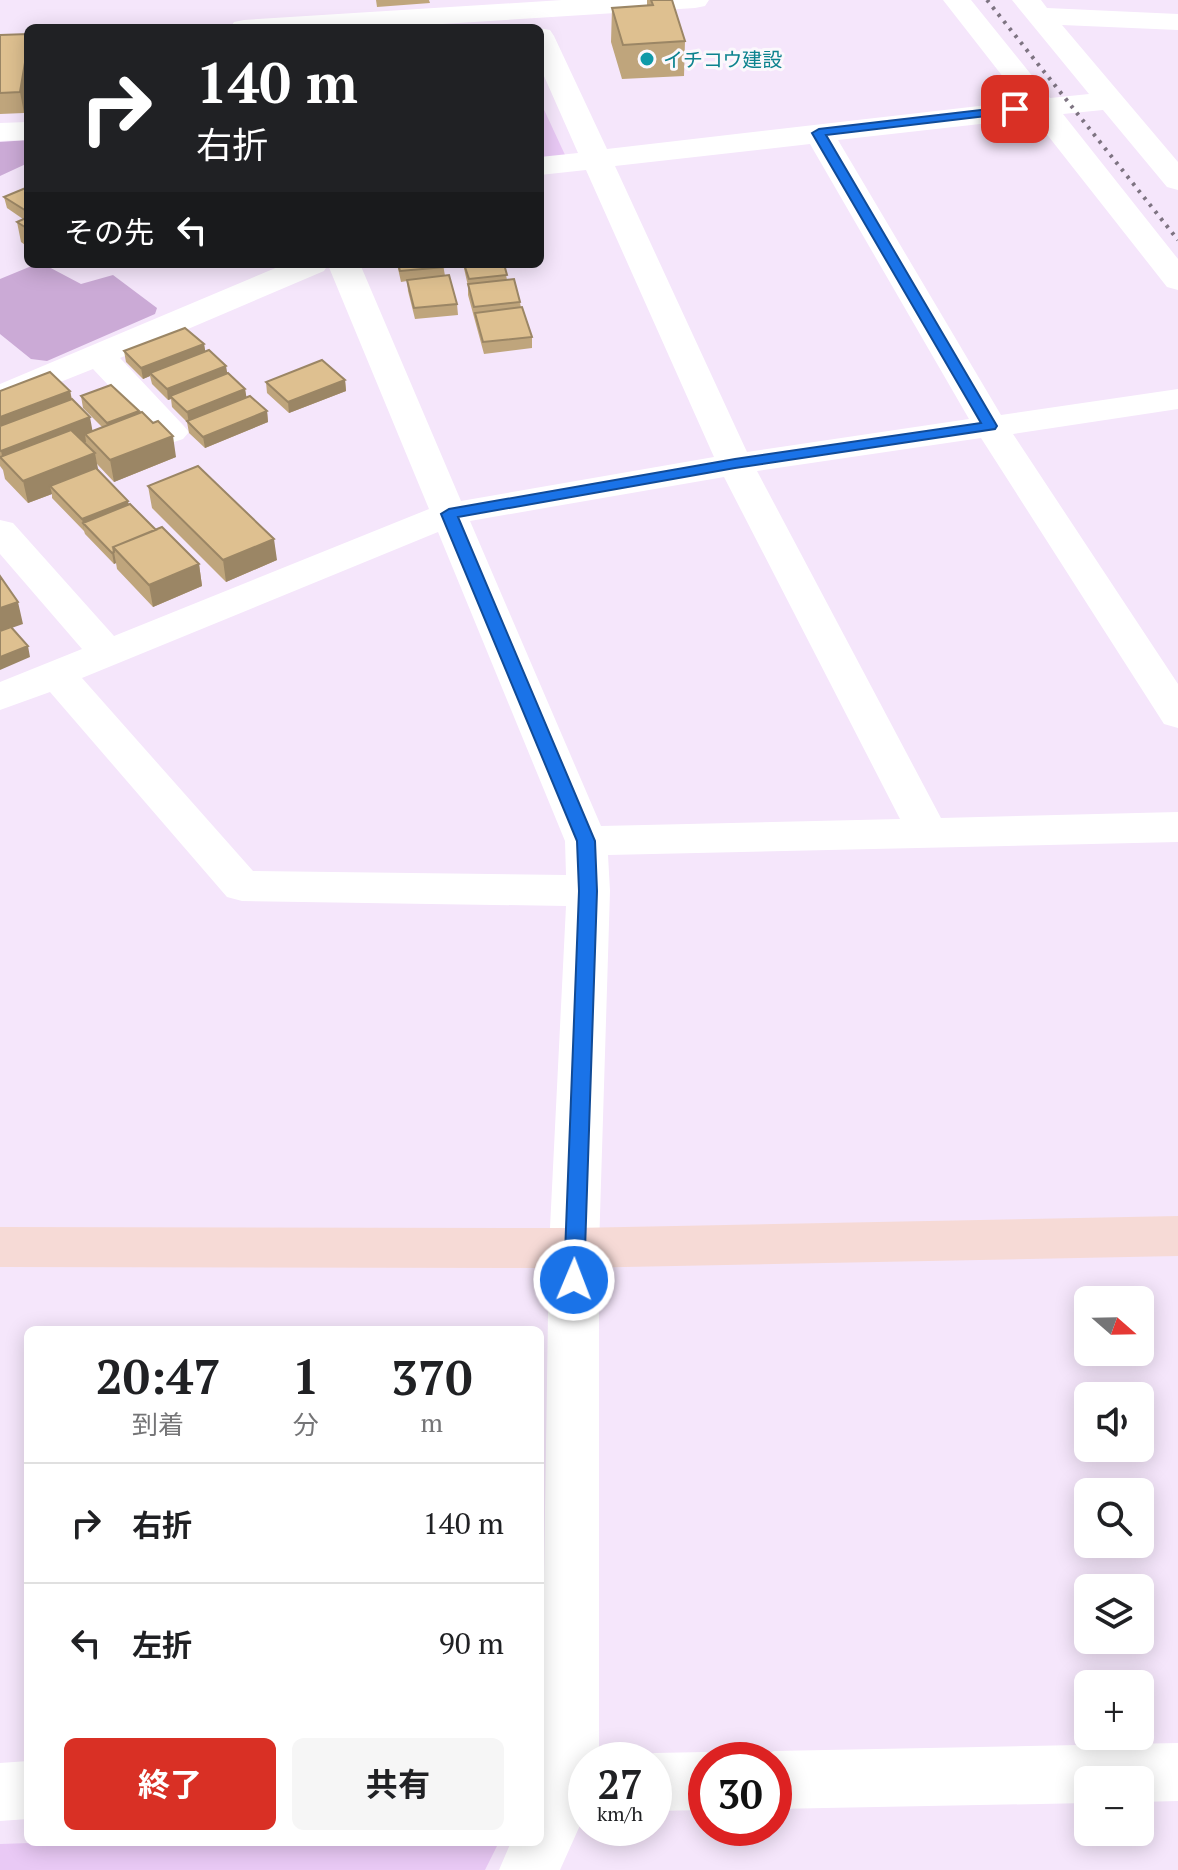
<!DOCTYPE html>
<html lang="ja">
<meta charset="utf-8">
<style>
body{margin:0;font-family:"PT Serif","Noto Sans JP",serif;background:#f6f6f6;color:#202124;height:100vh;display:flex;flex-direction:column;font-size:30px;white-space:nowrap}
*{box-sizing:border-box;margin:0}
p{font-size:26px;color:#757577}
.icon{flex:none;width:44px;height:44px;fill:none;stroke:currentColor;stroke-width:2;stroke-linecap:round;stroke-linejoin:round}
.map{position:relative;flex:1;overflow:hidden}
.drawer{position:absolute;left:24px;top:1326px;width:520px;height:520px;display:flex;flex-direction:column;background:#fff;border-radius:12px;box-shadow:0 4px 20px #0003}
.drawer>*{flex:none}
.hud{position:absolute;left:24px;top:24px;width:520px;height:244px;border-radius:12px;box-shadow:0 4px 20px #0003;background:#202124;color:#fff;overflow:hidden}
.needle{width:52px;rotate:110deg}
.fabs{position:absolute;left:1074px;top:1286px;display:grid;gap:16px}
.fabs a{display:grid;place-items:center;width:80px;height:80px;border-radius:12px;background:#fff;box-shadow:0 4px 20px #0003;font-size:40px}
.speed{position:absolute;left:568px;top:1742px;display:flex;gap:16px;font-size:40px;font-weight:700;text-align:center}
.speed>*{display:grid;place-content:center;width:104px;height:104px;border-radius:50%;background:#fff;box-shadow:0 4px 20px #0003;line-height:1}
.speed small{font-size:20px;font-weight:400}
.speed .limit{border:12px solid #d22;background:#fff;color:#111}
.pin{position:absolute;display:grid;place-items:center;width:68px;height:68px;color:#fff;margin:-34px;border-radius:16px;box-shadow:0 4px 12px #0006}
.me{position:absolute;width:88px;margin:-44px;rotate:1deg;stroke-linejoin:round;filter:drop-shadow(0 0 6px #0008)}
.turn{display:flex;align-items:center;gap:28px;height:168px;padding:0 40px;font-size:36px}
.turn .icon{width:104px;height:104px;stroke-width:2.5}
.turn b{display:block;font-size:56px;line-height:68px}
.then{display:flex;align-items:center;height:76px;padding:0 40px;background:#0003;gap:16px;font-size:30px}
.eta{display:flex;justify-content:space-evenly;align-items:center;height:136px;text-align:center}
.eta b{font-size:48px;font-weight:700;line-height:56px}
.cta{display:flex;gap:16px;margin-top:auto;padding:16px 40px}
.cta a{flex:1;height:92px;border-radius:12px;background:#d93025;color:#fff;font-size:32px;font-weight:700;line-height:92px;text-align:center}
.cta a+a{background:#f6f6f6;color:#202124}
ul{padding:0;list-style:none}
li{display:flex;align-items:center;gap:24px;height:120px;padding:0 40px;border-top:2px solid #e0e0e0}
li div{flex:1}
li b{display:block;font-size:30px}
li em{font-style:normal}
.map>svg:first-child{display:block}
.green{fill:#e9c9f5}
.forest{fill:#cbaad6}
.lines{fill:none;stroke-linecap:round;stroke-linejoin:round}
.street{fill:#fff;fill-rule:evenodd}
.secondary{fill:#f6dad6;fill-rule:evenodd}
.rail{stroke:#7d7381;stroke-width:4;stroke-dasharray:3 6;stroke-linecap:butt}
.wall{fill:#bfa57c}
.shaded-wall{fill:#9b8665}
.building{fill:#dec090;stroke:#9b8665;stroke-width:2}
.route{fill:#1a73e8;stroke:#114b97;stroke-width:2}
.culture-dot{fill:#0f9aa8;stroke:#fbf8fc;stroke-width:3}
.labels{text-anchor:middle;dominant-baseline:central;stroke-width:6;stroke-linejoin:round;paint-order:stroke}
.far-culture-label{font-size:20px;fill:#0d838f;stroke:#fbf8fc;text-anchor:start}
</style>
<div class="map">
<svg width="1178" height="1870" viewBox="0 0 1178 1870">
<rect width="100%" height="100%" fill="#f5e6fb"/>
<!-- green -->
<path class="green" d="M540 101 566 157 540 161Z
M62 1842H499L485 1870H0V1844Z"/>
<!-- forest -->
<path class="forest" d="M28 140V163L0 176V142Z
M34 265H45L81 284 113 275 157 308 155 314 47 361 31 359 0 334V279Z"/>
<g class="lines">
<!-- street -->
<path class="street" d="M562 0H709L705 6 695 8 378 28H230L234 22 244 20Z
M943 0H971L1050 98 1089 94 1012 0H1041L1047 8 1178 14V30L1062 25 1178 162V190L1167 187 1103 110 1063 114 1178 259V290L1167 287 1034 118 838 140 1001 415 1178 389V409L1013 434 1178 684V728L1164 724 981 438 757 471 941 818 1178 812V842L608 855 610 891 599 1248V1760H586V1812L560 1870H499L511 1842H540L549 1248 566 906 242 901 227 897 50 692 0 710V682L82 649 0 554V520L13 523 114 636 429 509 328 265 324 271 120 358 183 425 189 432 183 439 171 443 159 439 93 369 0 406V384L285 264H360L461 501 714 457 586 170 540 175V157L578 153 540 67 538 28 550 30 554 36 607 149 1022 101ZM810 144 969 419 747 452 615 166ZM724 477 900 819 601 826 470 521ZM438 532 565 841 566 875 253 871 82 678Z
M28 122V140L0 141V123Z
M1178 1743V1801L1140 1802V1780H1088V1803L774 1809V1760H753L774 1751Z
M706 1752 726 1760H706V1810L654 1811V1760H637L654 1753Z
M28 1761V1819L0 1821V1763Z"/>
<!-- secondary -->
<path class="secondary" d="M1178 1216V1256L574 1268 0 1267V1227L574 1228Z"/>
<!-- rail -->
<path class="rail" d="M987 0 1178 240"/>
</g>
<!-- wall -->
<path class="wall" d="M376 0H429L430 3 377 7Z
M647 0H672L685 41 684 76 622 79 611 42 612 8 647 6Z
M28 34V87L24 113 0 114V35Z
M28 187V247L21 242 17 222 23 219 7 208 4 197Z
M397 264H443L445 276 457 304 458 315 415 319 408 291 407 281 401 282Z
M463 264H504L507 280 520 302 521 308 532 337V348L484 354 468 295V286Z
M204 344 205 352 245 389 246 398 267 411 268 422 205 448 189 433 187 422 172 407 171 399 168 400 152 384 150 376 143 379 126 362 124 351Z
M345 380 346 391 289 413 267 393 266 382Z
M0 391H70L72 399 92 431 102 427 83 408 81 396 139 413 176 457 114 482 97 464 98 470 129 504 156 530 199 564 202 586 153 607 117 569 116 563 114 564 85 534 84 531 52 498V494L28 503 5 479 3 470 0 466Z
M148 486 277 560 226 582 152 508Z"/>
<!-- shaded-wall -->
<path class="shaded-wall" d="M28 45V87L24 113 20 92Z
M204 344 206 355 150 373V376L143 379 141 368Z
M226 366 228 377 170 396 171 399 168 400 167 389Z
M345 380 346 391 289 413 288 402Z
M245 389 247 400 189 423 187 412Z
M70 391 74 412 0 441V417Z
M139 411 141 422 109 434 107 423Z
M267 411 268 422 205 448 203 437Z
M90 417 94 439 85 434 86 442 13 470 3 460 1 451Z
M173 436 176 457 114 482 110 460Z
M95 453 99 475 50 486 52 494 28 503 23 481Z
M128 501 130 512 83 523 84 531 82 519Z
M274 539 277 560 226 582 223 560Z
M114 552 116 563 114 564 112 553Z
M199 564 202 586 153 607 149 585Z
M18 602 23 624 0 632V608Z
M28 646 30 657 0 670V657Z"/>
<!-- building -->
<path class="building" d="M651 0H672L685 41 623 45 612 8 653 5Z
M28 34V45L20 92 0 93V35Z
M28 187V212L4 197Z
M28 217V229L17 222Z
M398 264H443L444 267 400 271Z
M464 264H504L507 275 469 279Z
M449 275 457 304 414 308 407 280Z
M514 279 520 302 474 307 468 284Z
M522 307 532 337 483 342 475 313Z
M185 328 204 344 141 368 124 351Z
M209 350 226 366 167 389 150 373Z
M322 360 345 380 288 402 266 382Z
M50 372 70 391 0 417V391Z
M228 373 245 389 187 412 170 396Z
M111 385 139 411 107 423 81 396Z
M250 396 267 411 203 437 187 421Z
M72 399 90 417 1 451 0 450V426Z
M142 412 153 423 158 421 173 436 110 460 85 434Z
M71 430 95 453 23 481 0 457Z
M198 466 274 539 223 560 148 486Z
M96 468 128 501 82 519 50 486Z
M130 504 156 530 113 547 114 552 112 553 83 523Z
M162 527 199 564 149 585 113 547Z
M0 576 18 602 0 608Z
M11 627 28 646 0 657V631Z"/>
<!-- route -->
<path class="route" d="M1015 106 1021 109 1020 112 826 135 997 426 995 429 735 468 458 517 595 841 597 891 584 1280 581 1286 574 1288 567 1286 564 1280 579 891 577 841 441 514 449 509 735 459 981 423 812 133 819 129Z"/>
<!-- markers -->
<circle class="culture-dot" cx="647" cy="59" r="8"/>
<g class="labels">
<!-- far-culture labels -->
<g class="far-culture-label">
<text x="663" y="59">イチコウ建設</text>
</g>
</g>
</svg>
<div class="fabs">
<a><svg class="needle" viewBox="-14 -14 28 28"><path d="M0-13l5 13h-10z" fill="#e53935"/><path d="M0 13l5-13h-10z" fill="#757577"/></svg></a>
<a><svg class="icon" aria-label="sound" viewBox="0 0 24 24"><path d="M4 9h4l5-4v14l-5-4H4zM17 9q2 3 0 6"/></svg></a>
<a><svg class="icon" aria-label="search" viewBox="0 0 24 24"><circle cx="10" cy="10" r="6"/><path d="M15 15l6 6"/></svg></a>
<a><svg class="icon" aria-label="layers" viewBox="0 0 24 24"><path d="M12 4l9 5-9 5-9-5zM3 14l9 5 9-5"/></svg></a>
<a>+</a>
<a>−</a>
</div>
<div class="speed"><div>27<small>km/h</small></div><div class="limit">30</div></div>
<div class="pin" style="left:1015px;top:109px;background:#d93025"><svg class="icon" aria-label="arrive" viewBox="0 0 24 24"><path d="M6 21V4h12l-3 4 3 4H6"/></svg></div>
<svg class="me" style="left:574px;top:1280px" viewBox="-20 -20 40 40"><circle r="17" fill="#1a73e8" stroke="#fff" stroke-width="3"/><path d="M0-11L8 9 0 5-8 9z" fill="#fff"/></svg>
<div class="hud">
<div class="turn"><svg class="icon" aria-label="right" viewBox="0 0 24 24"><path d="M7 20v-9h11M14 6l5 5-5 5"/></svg><div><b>140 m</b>右折</div></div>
<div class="then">その先<svg class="icon" aria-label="left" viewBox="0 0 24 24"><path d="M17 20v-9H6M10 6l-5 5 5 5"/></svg></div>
</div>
<section class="drawer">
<div class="eta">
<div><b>20:47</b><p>到着</p></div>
<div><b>1</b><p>分</p></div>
<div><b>370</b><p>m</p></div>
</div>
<ul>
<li><svg class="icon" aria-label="right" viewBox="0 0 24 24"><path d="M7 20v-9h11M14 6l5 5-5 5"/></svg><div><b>右折</b></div><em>140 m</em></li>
<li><svg class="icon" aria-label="left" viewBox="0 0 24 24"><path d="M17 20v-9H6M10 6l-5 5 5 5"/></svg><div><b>左折</b></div><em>90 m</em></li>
</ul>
<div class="cta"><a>終了</a><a>共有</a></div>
</section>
</div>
